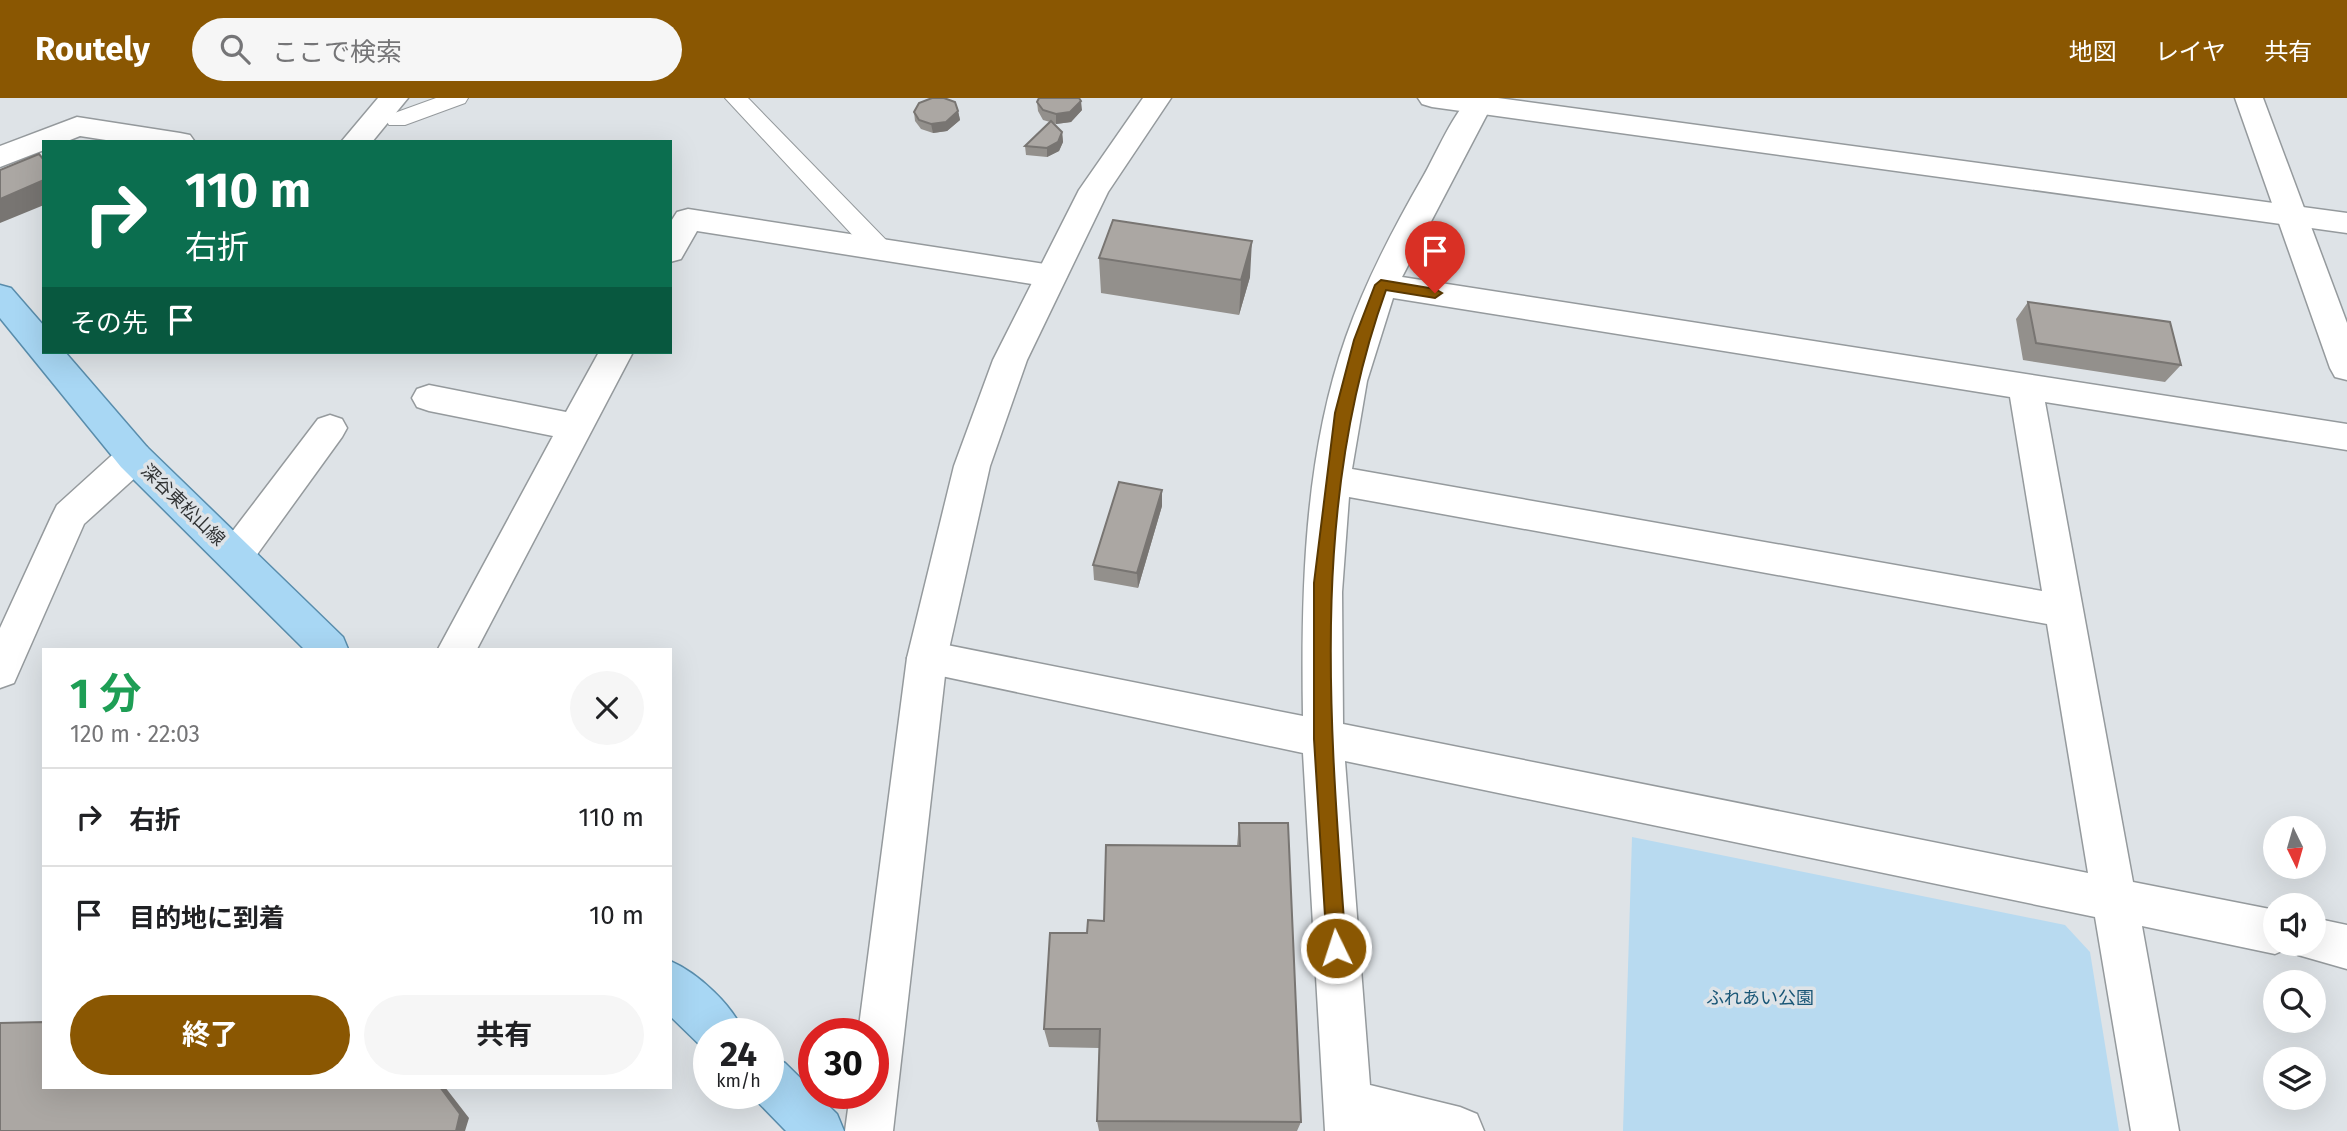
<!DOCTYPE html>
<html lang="ja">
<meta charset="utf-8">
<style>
body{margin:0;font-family:"Fira Sans","Noto Sans JP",sans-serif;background:#f6f6f6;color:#202124;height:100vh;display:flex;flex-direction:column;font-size:26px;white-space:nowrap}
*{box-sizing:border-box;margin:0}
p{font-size:23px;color:#757577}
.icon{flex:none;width:38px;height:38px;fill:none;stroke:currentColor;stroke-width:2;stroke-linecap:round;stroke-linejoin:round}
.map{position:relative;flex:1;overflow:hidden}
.side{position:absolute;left:42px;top:550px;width:630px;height:441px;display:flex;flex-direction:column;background:#fff;border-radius:0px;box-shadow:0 7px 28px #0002}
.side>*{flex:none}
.hud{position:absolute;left:42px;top:42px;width:630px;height:214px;border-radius:0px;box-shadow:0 7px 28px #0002;background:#0b6e4f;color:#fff;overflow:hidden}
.needle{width:46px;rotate:175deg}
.controls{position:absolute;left:2263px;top:718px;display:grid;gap:14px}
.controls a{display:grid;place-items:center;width:63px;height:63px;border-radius:50%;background:#fff;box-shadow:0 7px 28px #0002;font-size:35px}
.speed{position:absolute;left:693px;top:920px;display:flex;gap:14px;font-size:35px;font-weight:700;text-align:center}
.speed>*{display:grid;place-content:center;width:91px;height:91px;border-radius:50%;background:#fff;box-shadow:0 7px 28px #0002;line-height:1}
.speed small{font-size:18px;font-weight:400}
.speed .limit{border:10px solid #d22;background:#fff;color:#111}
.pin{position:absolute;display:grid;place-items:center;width:60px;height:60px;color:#fff;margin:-72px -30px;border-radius:50% 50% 50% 0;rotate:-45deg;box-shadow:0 0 7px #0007}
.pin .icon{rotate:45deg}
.me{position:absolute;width:77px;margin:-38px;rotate:356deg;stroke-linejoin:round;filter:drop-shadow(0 0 5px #0008)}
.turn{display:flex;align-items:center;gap:24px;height:147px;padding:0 28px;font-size:32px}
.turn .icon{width:91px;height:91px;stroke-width:2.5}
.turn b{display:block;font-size:49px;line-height:60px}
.then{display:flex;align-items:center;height:66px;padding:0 28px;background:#0003;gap:14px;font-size:26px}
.round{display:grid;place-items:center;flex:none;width:74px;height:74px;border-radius:37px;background:#f6f6f6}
.head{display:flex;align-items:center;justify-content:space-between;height:119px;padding:0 28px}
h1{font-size:42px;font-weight:700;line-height:52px;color:#1e9e55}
.action{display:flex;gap:14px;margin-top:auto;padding:14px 28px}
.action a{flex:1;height:80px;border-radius:42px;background:#8a5702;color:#fff;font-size:28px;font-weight:700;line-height:80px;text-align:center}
.action a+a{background:#f6f6f6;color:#202124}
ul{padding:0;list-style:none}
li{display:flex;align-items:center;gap:21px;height:98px;padding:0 28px;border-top:2px solid #e0e0e0}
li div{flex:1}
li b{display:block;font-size:26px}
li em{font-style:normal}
header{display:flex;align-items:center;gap:42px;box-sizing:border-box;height:98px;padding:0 35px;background:#8a5702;color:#fff}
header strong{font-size:33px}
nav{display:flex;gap:38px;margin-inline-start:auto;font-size:24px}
.search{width:490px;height:63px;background:#f6f6f6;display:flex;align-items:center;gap:18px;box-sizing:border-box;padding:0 24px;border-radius:38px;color:#757577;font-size:26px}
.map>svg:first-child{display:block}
.green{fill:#b8daf0}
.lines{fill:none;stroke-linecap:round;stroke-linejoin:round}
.service-casing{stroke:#959a9d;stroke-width:2}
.minor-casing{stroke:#959a9d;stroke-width:3}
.tertiary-casing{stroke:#959a9d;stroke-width:3}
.primary-casing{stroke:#598dac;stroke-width:3}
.service{fill:#fff;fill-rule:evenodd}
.minor{fill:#fff;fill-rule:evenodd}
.tertiary{fill:#fff;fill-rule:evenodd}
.primary{fill:#a8d7f4;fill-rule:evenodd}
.wall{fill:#93908c}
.shaded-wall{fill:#787572}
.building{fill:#aba7a3;stroke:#787572;stroke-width:2}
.route{fill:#8a5702;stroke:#5a3901;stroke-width:2}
.labels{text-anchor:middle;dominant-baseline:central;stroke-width:7;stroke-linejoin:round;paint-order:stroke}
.street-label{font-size:18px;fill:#313334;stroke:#dee3e7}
.park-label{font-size:18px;fill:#195676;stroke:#dee3e7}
</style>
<header>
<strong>Routely</strong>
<div class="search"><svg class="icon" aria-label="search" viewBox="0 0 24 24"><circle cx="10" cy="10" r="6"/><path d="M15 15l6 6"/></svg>ここで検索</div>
<nav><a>地図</a><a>レイヤ</a><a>共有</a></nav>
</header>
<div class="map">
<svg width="2347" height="1033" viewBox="0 0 2347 1033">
<rect width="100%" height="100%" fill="#dee3e7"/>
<!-- green -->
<path class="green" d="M1632 739 2065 827 2090 854 2119 1033H1623Z"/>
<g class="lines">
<defs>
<path id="service" d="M436 0H468L465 5 405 27H389L386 22 389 17Z
M725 0H748L889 145 892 151 889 157H871Z"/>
<path id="minor" d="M378 0H408L372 44H341Z
M1471 0 1488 1 1492 7 1402 179 2347 326V352L2045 304 2133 784 2275 812V845H2293L2291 849 2275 856 2142 828 2179 1033H2131L2095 819 1345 663 1370 987 1460 1009 1477 1016 1484 1033H1325L1303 655 913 572 907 560 913 548 927 543 1303 618C1301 493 1304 358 1346 239 1366 182 1394 129 1424 77 1435 58 1455 11 1471 0ZM1393 200 2010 299 2042 493 1352 371 1367 283ZM1349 399 2047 526 2088 775 1343 626 1342 494Z
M2235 0H2263L2347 225V282L2335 279 2330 270Z
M77 19 180 35 190 37 195 44H119L80 38 65 44H44V52L0 69V48Z
M688 111 1051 167 1062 170 1067 178 1062 186 1051 189 697 133 681 161 670 164V125L677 114Z
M599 254H633L477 551H438L553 338 429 313 417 309 412 300 417 291 429 287 566 314Z
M330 317 342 321 347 330 342 339 248 469 235 473 222 469 216 458 222 447 318 321Z
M134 345 147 349 152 359 147 369 84 426 14 585 0 590V530L52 417 57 407 121 349Z
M2314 820 2347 827V871L2298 857 2293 845H2314Z"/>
<path id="tertiary" d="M1143 0H1171L1108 94 1027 262 990 368 947 560 893 1033H845L850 996H873V936H858L907 560 954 368 993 262 1079 92Z
M1418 0H1498L2347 115V135L1432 9 1422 6Z"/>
<path id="primary" d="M0 187 11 190 44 228V254H65L147 349 343 539 348 551H304L121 369 0 220Z
M670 863C698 875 734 908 744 936H709V954L705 952 670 918Z
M768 958 785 965 837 1016 844 1033H786L750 996H768Z"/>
</defs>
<!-- service casing -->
<use href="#service" class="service-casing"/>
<!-- minor casing -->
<use href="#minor" class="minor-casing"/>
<!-- tertiary casing -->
<use href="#tertiary" class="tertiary-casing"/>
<!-- primary casing -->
<use href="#primary" class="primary-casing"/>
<!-- service -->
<use href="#service" class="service"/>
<!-- minor -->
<use href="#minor" class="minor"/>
<!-- tertiary -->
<use href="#tertiary" class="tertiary"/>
<!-- primary -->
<use href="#primary" class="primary"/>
</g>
<!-- wall -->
<path class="wall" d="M1037 4 1082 12 1071 24 1056 26 1052 24 1062 34 1063 44 1059 53 1047 59 1026 57 1025 48 1050 24 1043 22 1038 13Z
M958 13 960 22 947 33 933 35 921 31 915 23 914 14Z
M1099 160 1250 179 1239 217 1101 195Z
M2028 204 2181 267 2165 284 2023 262 2016 221Z
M1162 392V408L1138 490 1094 482 1093 467Z
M1239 725 1301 1024 1297 1033H1099L1097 1023 1099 950 1049 949 1044 931 1087 835 1104 823 1237 748Z"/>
<!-- shaded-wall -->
<path class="shaded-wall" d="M1081 3 1082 12 1071 24 1056 26V16Z
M958 13 960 22 947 33 933 35 931 26Z
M1062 34 1063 44 1059 53 1047 59V50Z
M44 82V107L0 125V101Z
M1252 143 1250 179 1239 217 1241 182Z
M1162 392V408L1138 490 1137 475Z
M440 989H445L469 1020 465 1033H456Z"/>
<!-- building -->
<path class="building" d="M932 0H944L955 4 958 13 946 24 931 26 919 22 914 14 919 5Z
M1039 0H1079L1081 3 1070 14 1056 16 1043 12 1037 4Z
M1051 23 1062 34 1058 44 1047 50 1025 48Z
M39 56 44 62V82L0 101V72Z
M1113 122 1252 143 1241 182 1099 160Z
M2028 204 2170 224 2181 267 2036 245Z
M1119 384 1162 392 1137 475 1093 467Z
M1239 725H1288L1301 1024 1097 1023 1100 931H1044L1050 835H1087L1088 822 1104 823 1106 747 1240 748Z
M44 924V989H440L460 1016 456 1033H0V925Z"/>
<!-- route -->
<path class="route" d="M1381 182 1435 191 1442 195 1435 200 1386 192C1309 405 1330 629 1346 850L1343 856 1336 859 1330 856 1327 850 1314 641V485L1335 315 1354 242 1375 187Z"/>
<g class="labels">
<!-- street labels -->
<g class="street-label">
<text transform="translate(183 407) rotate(44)">深谷東松山線</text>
</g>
<!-- park labels -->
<g class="park-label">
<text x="1760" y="900">ふれあい公園</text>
</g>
</g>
</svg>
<div class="controls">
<a><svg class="needle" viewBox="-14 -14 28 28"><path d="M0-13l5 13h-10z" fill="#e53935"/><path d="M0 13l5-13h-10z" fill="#757577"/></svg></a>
<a><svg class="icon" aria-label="sound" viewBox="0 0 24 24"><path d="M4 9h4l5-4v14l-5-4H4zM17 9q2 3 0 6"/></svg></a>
<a><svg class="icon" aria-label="search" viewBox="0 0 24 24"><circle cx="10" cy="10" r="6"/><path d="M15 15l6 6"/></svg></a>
<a><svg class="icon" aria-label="layers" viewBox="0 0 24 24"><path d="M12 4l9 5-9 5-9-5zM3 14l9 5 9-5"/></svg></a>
</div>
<div class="speed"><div>24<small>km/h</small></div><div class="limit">30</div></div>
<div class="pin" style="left:1435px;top:195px;background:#d93025"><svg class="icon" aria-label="arrive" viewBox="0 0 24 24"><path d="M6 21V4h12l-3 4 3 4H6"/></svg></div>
<svg class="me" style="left:1336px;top:850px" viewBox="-20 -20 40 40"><circle r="17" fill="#8a5702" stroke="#fff" stroke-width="3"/><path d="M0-11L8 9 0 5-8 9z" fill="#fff"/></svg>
<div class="hud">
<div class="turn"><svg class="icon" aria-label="right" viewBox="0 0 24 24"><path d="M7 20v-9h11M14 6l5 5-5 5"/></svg><div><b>110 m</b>右折</div></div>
<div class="then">その先<svg class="icon" aria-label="arrive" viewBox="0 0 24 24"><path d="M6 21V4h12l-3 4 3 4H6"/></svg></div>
</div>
<section class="side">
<div class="head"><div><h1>1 分</h1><p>120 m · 22:03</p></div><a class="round"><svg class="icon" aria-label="close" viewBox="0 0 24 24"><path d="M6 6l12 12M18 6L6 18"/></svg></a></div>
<ul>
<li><svg class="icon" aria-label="right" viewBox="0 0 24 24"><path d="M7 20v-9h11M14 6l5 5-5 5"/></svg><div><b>右折</b></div><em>110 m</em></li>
<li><svg class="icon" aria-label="arrive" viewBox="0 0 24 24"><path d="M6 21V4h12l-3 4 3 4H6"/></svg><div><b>目的地に到着</b></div><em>10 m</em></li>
</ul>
<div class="action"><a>終了</a><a>共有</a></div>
</section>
</div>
